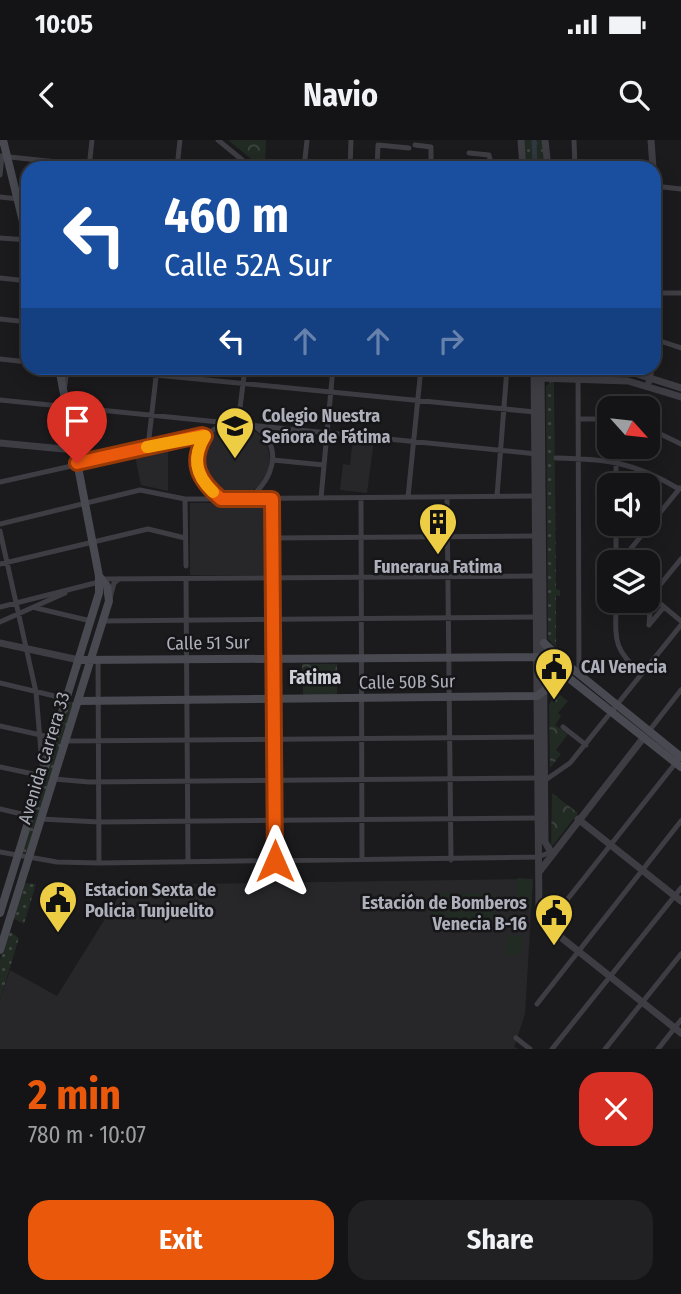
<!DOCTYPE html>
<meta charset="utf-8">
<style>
body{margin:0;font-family:"Fira Sans Condensed",sans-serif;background:#212123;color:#f1f3f6;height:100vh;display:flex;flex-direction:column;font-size:26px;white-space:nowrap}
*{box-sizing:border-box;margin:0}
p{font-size:23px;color:#9d9ea1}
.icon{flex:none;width:38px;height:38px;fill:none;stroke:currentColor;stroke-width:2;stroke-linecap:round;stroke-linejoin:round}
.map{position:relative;height:909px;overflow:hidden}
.details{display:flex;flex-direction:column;background:#141416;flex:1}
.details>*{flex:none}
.guide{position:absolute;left:21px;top:21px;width:640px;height:214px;border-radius:21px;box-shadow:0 4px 18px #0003,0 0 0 2px #333335;background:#1a4fa0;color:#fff;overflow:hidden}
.needle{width:46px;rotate:117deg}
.controls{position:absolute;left:597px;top:256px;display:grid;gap:14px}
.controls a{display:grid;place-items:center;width:63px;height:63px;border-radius:14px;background:#141416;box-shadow:0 4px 18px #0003,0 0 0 2px #333335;font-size:35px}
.pin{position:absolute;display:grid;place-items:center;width:60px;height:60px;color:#fff;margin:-72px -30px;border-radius:50% 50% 50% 0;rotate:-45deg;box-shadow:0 0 7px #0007}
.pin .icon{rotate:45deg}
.me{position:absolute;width:77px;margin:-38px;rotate:0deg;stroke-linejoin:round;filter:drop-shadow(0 0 5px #0008)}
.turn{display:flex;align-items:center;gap:24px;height:147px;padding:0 28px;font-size:32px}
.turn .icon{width:91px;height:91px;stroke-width:2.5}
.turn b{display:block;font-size:49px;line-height:60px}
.lanes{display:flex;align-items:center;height:66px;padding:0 28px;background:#0003;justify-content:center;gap:35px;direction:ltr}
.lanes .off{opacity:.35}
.round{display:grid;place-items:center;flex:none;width:74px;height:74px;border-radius:21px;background:#212123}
.overview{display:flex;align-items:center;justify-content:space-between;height:119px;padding:0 28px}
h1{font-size:42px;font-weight:700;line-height:52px;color:#ea580c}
.action{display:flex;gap:14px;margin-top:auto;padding:14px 28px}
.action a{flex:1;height:80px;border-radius:21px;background:#ea580c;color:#fff;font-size:28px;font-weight:700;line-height:80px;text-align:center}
.action a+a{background:#212123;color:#f1f3f6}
.status{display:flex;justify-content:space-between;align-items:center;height:49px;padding:0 35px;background:#141416;direction:ltr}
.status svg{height:19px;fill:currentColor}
header{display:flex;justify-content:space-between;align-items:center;height:91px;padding:0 28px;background:#141416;font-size:32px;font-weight:700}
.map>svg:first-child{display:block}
.built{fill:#272629}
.grass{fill:url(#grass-dots)}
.forest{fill:url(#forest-crowns)}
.garden{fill:#222a24}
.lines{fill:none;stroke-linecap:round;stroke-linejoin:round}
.canal{stroke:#303740;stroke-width:5}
.minor{stroke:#3d3d43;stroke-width:5}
.tertiary{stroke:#3d3d43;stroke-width:7}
.secondary{stroke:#494a51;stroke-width:8}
.route-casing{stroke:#983908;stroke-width:18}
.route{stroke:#ea580c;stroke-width:12}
.slow{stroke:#f59e0b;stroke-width:12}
.labels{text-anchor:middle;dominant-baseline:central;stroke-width:5;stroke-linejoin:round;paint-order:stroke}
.poi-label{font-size:18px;font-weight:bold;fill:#adb0bb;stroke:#161518;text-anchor:start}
.street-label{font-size:18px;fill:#adb0bb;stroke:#161518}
.neighbourhood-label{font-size:19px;font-weight:bold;fill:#cecfd8;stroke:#161518}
</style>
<div class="status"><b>10:05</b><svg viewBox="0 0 49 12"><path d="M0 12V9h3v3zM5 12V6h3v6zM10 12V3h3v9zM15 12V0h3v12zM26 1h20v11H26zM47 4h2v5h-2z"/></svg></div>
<header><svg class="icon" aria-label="back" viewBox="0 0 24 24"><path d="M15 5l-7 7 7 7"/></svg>Navio<svg class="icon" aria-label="search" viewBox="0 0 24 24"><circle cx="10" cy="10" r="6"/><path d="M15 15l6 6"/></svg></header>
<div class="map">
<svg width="681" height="909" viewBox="0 0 681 909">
<defs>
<pattern id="grass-dots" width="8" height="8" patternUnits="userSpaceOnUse" patternTransform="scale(1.75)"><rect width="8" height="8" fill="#222a24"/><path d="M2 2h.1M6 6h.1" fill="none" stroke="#3f4642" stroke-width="1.8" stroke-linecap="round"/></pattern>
<pattern id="forest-crowns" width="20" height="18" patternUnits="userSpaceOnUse" patternTransform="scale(1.75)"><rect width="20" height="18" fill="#222a24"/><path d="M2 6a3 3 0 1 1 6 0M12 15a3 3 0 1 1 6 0" fill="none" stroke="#3f4642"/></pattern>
</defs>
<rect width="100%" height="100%" fill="#1b1a1d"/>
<!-- built -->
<path class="built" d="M200 320a35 35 0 1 1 70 0a35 35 0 1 1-70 0Z
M353 297 374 300 367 353 340 350 343 324 350 325Z
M168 305V351L141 345 134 312Z
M269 362 270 435H190V363Z
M533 739 525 874 514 907 519 909H0V860L10 830 57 856 126 745Z"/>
<!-- grass -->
<path class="grass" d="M524 0H542L545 28H527Z
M550 242H554L556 449 560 450V456H556V507L548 499 546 246Z
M69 561 74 563 27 713 22 712Z
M24 743 36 744 24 784 13 778Z
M9 791 19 798 0 860V820Z"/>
<!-- forest -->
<path class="forest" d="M228 0H266L265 28H262Z
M302 524H337V555H303Z
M556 552 568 561 558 573 561 576 555 585 568 594 556 610 561 614 550 628 549 565Z
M552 653 578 673 551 708Z"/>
<!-- garden -->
<path class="garden" d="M517 738 533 739 531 770 515 769Z
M432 753H494V782H432Z
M507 795 523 796 521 815 505 814Z"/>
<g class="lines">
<!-- canal -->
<path class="canal" d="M534 0 535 28"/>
<!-- minor -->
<path class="minor" d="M218 0 252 28
M574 0 575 28
M415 5 431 7V28
M469 13 489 15 492 28
M0 16 115 28
M89 28 92 0
M177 28 180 0
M304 28 307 0
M350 28 351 0
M377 28 378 5 409 8
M0 35 2 16
M654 46 681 49
M0 57 28 60
M0 98 28 100
M0 138 28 141
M654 153H681
M0 179 28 182
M654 199 681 208
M0 219 28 222
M84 228 535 272
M484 228 534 231
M578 228 579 534
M65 245 67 228
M0 260 537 314
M578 279H609
M238 284 245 228
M648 288 681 304
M148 307 157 228
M556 318C607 319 634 322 679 349
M273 320 324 325
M616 320V345
M0 342 205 296
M497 356 507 228
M408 357 421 228
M447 357 451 720
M321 358 333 228
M361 358 362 720
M185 359 186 426
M221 359C193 334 181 300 226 284
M248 359C272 341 285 309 256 287
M272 359 275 721
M616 383V422
M0 384 140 350 185 359 535 356
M0 391 36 552 43 636 0 627
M272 398 536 396
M620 422 680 348
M0 424 148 389 185 398
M103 439 536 436
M186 440 188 722
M651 456 681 481
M110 458 114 443 119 439
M616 460C616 498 611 508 642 534
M0 467 99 442
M36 468 91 481
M103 481 536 477
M0 482 65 453
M649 485 651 456 681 419
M649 485 664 467
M98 520 99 723
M0 543 67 559
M0 586 54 598
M563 587 586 605
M649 591 681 550
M66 601 537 597
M54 639 89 642 537 638
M544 641 570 623 681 485
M0 669 30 676
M41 679 99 682 538 678
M0 712 57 722 99 723 538 717 551 712
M547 785 678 620
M537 864 681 681
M516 898 530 909
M552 909 681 748
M605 909 681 814
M658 909 681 880"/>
<!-- tertiary -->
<path class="tertiary" d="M521 0 523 28
M545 0 548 28
M651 0 653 28
M654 114V209
M534 228 539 772 553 791 681 893
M541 228 545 702 551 712
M539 231 631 232 681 248
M538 238 628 241 681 257
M649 241 651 228
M0 303 74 310
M0 503 79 520
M578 679 681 761
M539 732 644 597"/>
<!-- secondary -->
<path class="secondary" d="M3 0 28 102
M544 503 562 520
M79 520 549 517 569 526 681 617
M78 561 537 556 565 535 681 627
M0 773 99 453V436L59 228
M0 810 109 461 107 446 99 436"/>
</g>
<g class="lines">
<defs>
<path id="route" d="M77 323 202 295 205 296C189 323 199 340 221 359H272L275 721"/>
</defs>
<!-- route casing -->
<use href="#route" class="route-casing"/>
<!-- route -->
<use href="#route" class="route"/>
<!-- slow -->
<path class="slow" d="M147 307 205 296C192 317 195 335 213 352"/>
</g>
<!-- icons -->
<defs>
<symbol id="school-pin" viewBox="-11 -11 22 30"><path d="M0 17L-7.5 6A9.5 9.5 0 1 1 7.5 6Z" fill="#eccd43" stroke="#161518"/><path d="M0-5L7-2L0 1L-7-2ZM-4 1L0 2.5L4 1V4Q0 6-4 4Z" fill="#111"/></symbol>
<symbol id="building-pin" viewBox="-11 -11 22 30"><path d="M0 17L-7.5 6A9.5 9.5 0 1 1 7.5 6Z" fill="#eccd43" stroke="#161518"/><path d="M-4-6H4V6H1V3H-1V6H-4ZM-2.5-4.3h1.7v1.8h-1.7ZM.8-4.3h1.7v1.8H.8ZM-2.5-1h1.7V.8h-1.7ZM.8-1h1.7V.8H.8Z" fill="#111"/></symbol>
<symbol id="civic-pin" viewBox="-11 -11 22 30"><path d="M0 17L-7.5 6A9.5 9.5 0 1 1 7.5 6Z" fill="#eccd43" stroke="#161518"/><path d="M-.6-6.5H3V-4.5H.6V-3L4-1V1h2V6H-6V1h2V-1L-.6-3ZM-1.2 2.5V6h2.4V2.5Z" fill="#111"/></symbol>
</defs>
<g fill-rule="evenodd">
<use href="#school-pin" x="213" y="264" width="44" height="60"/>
<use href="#building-pin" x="416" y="360" width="44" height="60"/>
<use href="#civic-pin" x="532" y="505" width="44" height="60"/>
<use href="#civic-pin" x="36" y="738" width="44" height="60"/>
<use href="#civic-pin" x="532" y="751" width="44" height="60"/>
</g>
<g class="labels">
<!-- poi labels -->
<g class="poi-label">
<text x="262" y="276">Colegio Nuestra<tspan x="262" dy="21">Señora de Fátima</tspan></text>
<text x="438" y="427" text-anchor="middle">Funerarua Fatima</text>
<text x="581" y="527">CAI Venecia</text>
<text x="85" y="750">Estacion Sexta de<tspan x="85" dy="21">Policia Tunjuelito</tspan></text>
<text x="527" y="763" text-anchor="end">Estación de Bomberos<tspan x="527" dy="21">Venecia B-16</tspan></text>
</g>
<!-- street labels -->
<g class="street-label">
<text transform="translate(208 503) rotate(-1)">Calle 51 Sur</text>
<text transform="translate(407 542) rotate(-1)">Calle 50B Sur</text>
<text transform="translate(44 618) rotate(-73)">Avenida Carrera 33</text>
</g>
<!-- neighbourhood labels -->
<g class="neighbourhood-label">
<text x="315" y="537">Fatima</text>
</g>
</g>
</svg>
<div class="controls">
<a><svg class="needle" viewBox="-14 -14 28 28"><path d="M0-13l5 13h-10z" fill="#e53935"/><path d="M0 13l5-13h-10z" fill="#9d9ea1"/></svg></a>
<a><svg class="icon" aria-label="sound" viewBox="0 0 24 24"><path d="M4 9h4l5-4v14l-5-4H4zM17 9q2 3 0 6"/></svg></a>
<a><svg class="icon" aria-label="layers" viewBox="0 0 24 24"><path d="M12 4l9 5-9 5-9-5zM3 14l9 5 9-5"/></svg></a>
</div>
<div class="pin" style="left:77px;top:323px;background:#d93025"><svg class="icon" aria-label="arrive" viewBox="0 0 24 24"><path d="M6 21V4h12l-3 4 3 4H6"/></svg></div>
<svg class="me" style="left:275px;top:721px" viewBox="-20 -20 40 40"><path d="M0-17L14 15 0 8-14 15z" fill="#ea580c" stroke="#fff" stroke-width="4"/></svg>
<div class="guide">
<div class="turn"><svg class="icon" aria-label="left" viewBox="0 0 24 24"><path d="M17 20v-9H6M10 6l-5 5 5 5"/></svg><div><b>460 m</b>Calle 52A Sur</div></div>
<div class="lanes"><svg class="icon" aria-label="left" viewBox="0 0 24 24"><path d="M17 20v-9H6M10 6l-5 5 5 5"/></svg><svg class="icon off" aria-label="ahead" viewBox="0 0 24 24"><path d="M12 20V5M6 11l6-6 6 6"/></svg><svg class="icon off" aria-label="ahead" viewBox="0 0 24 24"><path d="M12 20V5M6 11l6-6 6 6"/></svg><svg class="icon off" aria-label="right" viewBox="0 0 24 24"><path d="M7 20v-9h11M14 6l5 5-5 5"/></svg></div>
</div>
</div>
<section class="details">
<div class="overview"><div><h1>2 min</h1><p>780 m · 10:07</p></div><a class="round" style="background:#d93025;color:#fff"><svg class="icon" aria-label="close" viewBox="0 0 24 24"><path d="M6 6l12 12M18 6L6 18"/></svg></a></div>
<div class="action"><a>Exit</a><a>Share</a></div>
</section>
